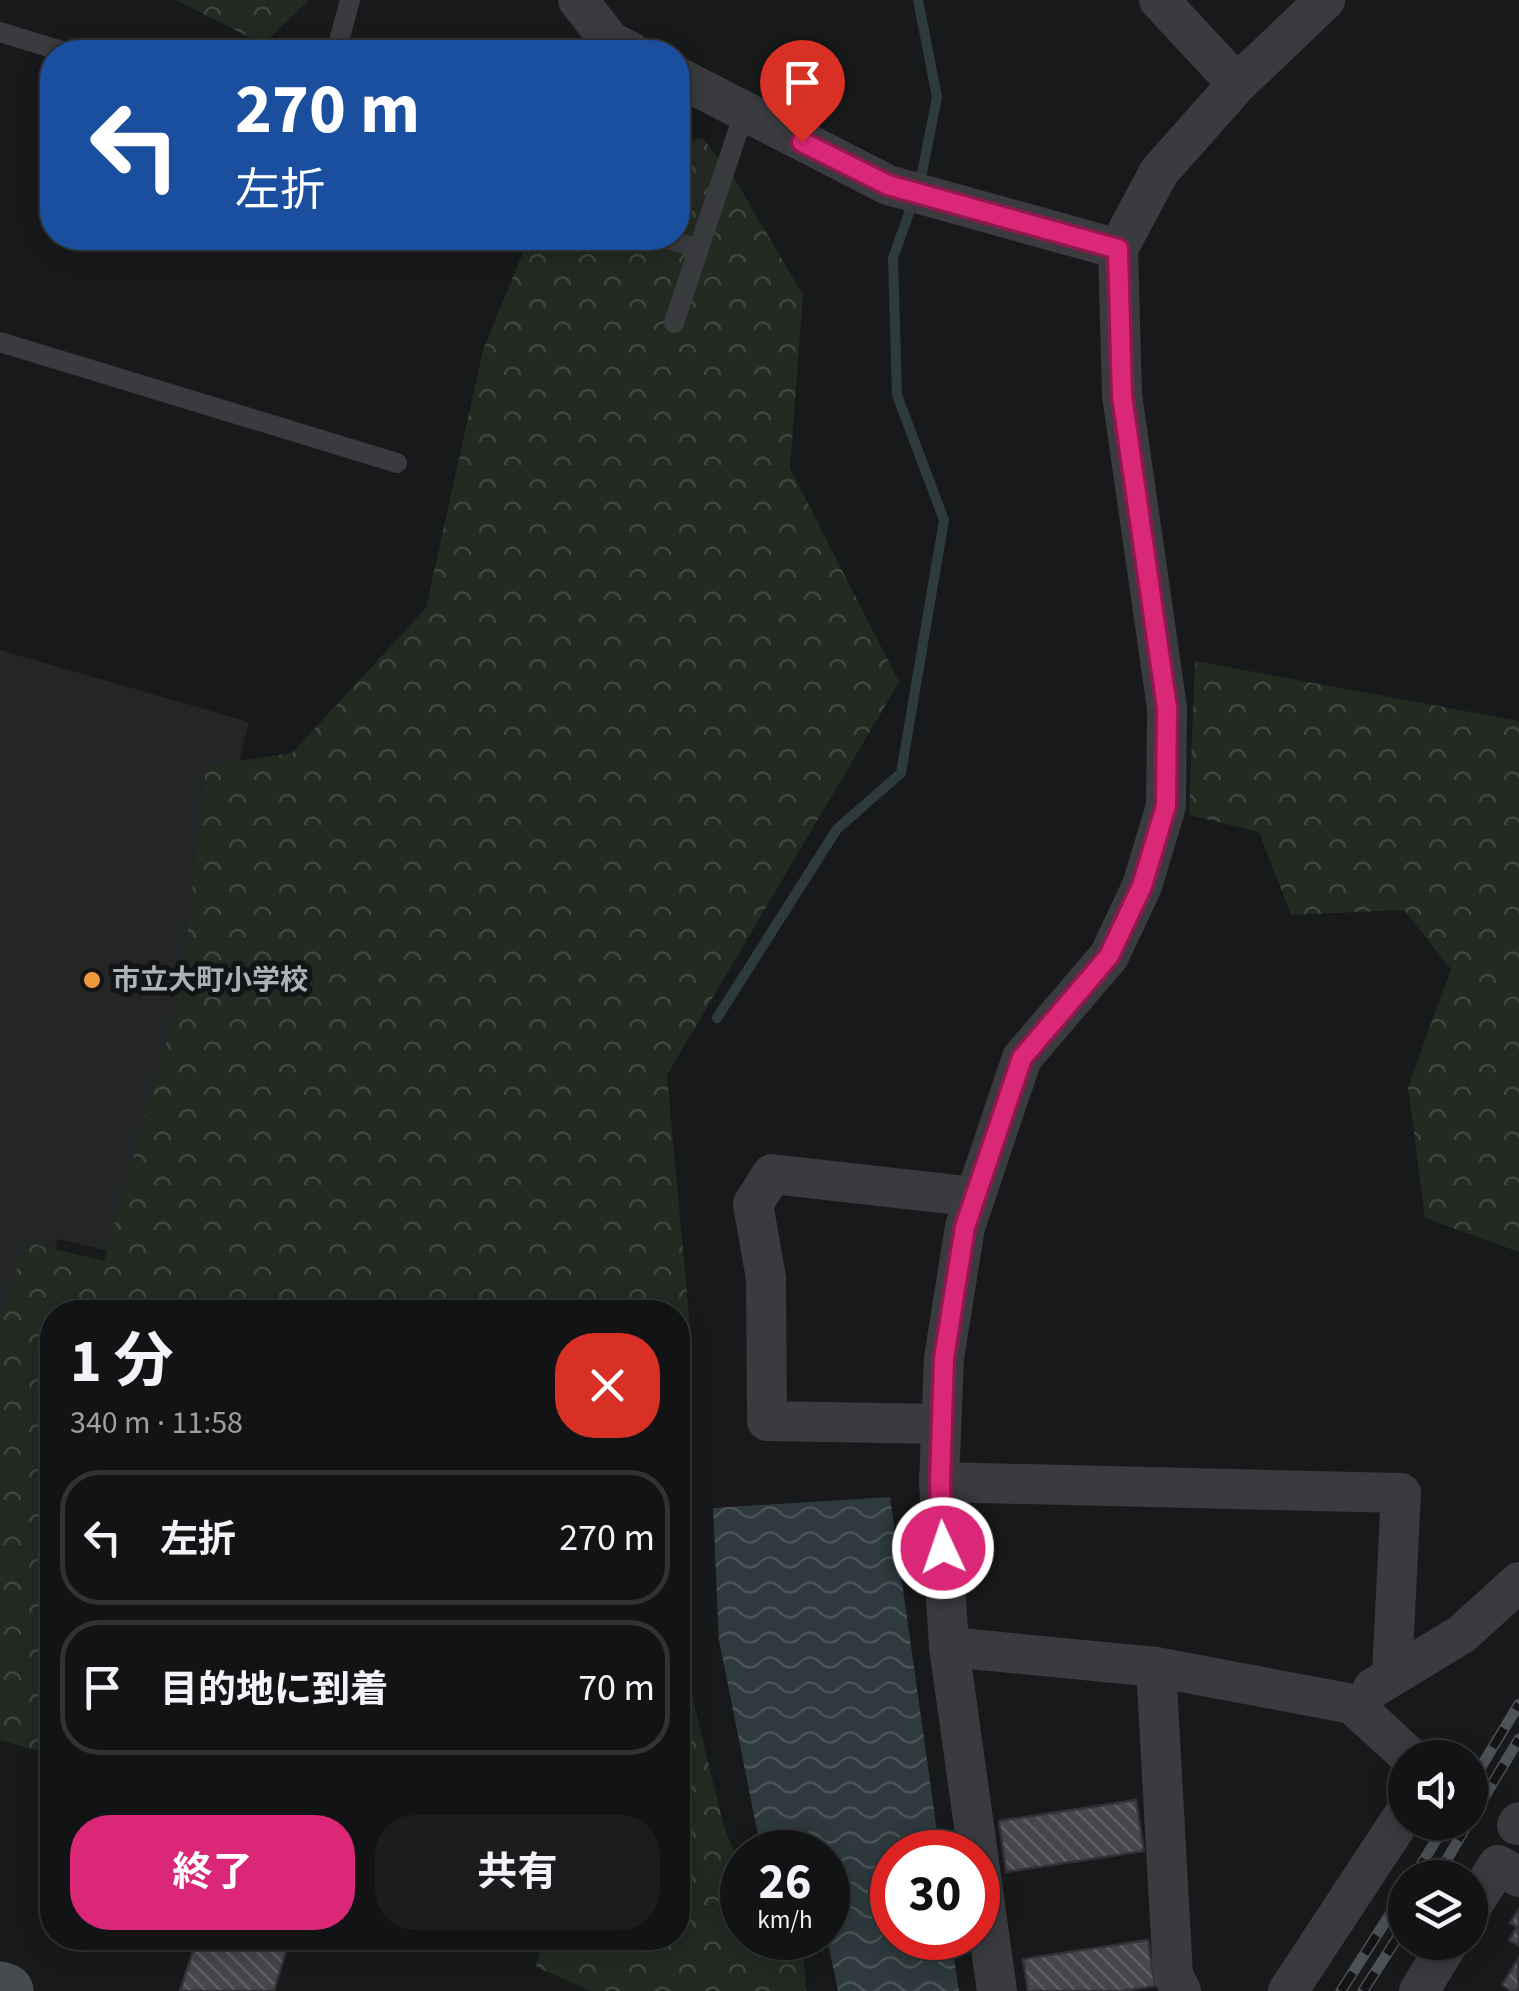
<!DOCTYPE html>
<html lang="ja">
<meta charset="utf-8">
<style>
body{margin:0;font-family:"Source Sans 3","Noto Sans JP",sans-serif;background:#1b1c1d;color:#f1f3f6;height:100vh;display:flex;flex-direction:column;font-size:38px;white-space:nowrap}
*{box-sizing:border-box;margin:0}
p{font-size:32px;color:#9c9ea0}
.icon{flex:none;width:55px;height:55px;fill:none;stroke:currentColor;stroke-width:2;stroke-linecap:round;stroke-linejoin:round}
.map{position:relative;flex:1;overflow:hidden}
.sheet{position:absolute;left:40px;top:1300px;width:650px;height:650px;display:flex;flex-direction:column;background:#121314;border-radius:40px;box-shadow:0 5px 25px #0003,0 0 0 2px #313234}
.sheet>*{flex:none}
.top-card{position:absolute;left:40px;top:40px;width:650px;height:210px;border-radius:40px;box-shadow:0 5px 25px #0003,0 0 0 2px #313234;background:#1a4fa0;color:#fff;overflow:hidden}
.tools{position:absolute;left:1388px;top:1740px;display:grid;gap:20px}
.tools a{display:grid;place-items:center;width:100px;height:100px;border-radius:50%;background:#121314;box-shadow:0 5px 25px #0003,0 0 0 2px #313234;font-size:50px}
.speed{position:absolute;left:720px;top:1830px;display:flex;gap:20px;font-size:50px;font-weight:700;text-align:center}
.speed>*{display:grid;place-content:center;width:130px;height:130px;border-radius:50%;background:#121314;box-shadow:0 5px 25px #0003,0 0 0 2px #313234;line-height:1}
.speed small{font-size:25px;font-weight:400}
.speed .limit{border:15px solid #d22;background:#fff;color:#111}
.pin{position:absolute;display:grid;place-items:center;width:85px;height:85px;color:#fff;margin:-102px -42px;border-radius:50% 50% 50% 0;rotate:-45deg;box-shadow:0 0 10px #0007}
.pin .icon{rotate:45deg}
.me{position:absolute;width:110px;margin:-55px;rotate:357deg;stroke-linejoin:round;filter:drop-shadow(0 0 8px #0008)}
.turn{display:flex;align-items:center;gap:35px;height:210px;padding:0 30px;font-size:45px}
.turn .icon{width:130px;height:130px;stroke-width:2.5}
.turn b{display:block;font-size:70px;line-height:85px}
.round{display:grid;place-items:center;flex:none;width:105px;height:105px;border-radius:40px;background:#1b1c1d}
.overview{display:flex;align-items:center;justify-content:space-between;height:170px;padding:0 30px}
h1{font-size:60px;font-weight:700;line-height:75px}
.primary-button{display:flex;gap:20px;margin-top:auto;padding:20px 30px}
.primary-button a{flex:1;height:115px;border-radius:40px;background:#db2777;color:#fff;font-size:40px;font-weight:700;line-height:115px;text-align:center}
.primary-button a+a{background:#1b1c1d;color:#f1f3f6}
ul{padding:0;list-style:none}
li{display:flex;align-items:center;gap:30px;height:135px;margin:0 20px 15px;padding:0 10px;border:5px solid #313234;border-radius:40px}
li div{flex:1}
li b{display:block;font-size:38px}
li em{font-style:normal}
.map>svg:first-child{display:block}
.built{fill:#242527}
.forest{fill:url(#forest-crowns)}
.water{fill:url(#water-waves)}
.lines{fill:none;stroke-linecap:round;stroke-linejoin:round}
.stream{stroke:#2e3a3e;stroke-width:10}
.building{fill:url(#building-back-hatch);stroke:#323336;stroke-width:2.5}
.lane{stroke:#393b3f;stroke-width:20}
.street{stroke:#393b3f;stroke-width:40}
.secondary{stroke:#474b4f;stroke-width:55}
.rail-casing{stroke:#4e5256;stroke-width:11}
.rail{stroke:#131415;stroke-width:8;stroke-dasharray:22;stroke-linecap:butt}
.route-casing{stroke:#8e194d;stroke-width:25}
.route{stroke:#db2777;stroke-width:18}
.poi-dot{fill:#ee993d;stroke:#131415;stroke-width:4}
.labels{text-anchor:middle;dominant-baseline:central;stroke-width:10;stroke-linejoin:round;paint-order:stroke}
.poi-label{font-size:28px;font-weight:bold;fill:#abb2ba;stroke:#131415;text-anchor:start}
</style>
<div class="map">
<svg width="1519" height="1991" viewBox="0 0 1519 1991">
<defs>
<pattern id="forest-crowns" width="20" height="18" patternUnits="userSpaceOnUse" patternTransform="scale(2.5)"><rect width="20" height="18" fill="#222a22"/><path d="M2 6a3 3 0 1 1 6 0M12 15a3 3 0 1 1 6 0" fill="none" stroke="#3f4640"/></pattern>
<pattern id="water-waves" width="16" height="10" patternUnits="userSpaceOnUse" patternTransform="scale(2.5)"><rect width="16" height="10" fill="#2e3a3e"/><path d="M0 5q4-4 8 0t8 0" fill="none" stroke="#4a5458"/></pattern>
<pattern id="building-back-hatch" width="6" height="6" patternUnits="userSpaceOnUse" patternTransform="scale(2.5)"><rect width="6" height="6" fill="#45474a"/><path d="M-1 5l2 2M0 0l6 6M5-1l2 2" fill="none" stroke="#5d5f62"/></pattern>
</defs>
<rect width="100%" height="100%" fill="#18191a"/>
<!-- built -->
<path class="built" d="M0 650 249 722 116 1253 58 1239 0 1406Z"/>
<!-- forest -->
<path class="forest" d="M175 0H309L263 44Z
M702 138 733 176 803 295 790 468 899 682 667 1075 692 1348 681 1651 724 1827 742 1870V1938H795L803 1948 806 1991H591L536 1967 543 1938H678V1312H52V1755L0 1740V1326L25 1242 104 1261 181 991 206 766 292 753 426 608 483 350 529 238H678V145Z
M1195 661 1519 721V1252L1425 1218 1408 1087 1451 969 1404 910 1291 915 1259 832 1189 815Z"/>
<!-- water -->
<path class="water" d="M890 1497 940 1852H892V1938H951L959 1991H838L827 1938 828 1852H768L759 1840 719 1640 713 1508Z"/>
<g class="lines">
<!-- stream -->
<path class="stream" d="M918 0 937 97 920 183
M717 1018 837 829 901 773 944 520 897 395 893 258 914 199"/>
</g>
<!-- building -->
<path class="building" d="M1136 1800 1144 1851 1006 1872 999 1821Z
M1519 1909V1946L1509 1940 1517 1927 1510 1923Z
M197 1938H290L274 1991H180Z
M1148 1940 1155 1986 1123 1991H1028L1023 1959Z
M1518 1959 1519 1991H1511L1502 1985Z"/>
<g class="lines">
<!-- lane -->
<path class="lane" d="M0 32 65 52
M336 52 350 0
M663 238 697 248
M674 323 744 113
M0 342 397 463"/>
<!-- street -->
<path class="street" d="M578 0 610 41 631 52
M1159 0 1237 84
M678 77 888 185 1118 249 1122 395 1167 708 1166 806 1142 886 1109 956 1022 1058 965 1227 944 1358 939 1482 949 1647 997 1991
M1118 249 1159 172 1237 84 1325 0
M941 1424 767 1421 766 1278 753 1204 772 1174 975 1197
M939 1482 1401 1493 1392 1674
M949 1647 1156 1667 1352 1704 1411 1758
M1156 1667 1173 1975 1181 1991
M1373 1688 1462 1634 1519 1582
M1517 1825 1519 1822
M1470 1909 1498 1865 1519 1877
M1288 1991 1405 1813
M1419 1991 1449 1942"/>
<!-- secondary -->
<path class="secondary" d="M0 1989 6 1991"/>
<defs>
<path id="rail" d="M1470 1785 1519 1704
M1470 1821 1519 1739
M1413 1878 1447 1822
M1436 1878 1469 1822
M1341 1991 1405 1891
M1363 1991 1405 1926"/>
</defs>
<!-- rail casing -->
<use href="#rail" class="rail-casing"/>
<!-- rail -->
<use href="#rail" class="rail"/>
</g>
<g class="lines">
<defs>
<path id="route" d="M802 142 888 185 1118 249 1122 396 1167 708 1166 806 1142 886 1109 956 1022 1058 965 1227 944 1358 940 1482 943 1548"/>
</defs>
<!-- route casing -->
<use href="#route" class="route-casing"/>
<!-- route -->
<use href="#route" class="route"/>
</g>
<!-- markers -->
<circle class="poi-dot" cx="92" cy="980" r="10"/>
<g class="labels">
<!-- poi labels -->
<g class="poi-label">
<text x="112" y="980">市立大町小学校</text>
</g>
</g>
</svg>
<div class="tools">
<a><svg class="icon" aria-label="sound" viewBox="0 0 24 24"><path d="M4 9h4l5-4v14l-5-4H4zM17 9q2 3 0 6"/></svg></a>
<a><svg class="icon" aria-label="layers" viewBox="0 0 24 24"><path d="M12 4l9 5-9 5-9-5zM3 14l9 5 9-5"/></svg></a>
</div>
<div class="speed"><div>26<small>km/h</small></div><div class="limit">30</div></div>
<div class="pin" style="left:802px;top:142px;background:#d93025"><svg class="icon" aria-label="arrive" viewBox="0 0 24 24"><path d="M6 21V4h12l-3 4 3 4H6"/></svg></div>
<svg class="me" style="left:943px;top:1548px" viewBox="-20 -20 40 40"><circle r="17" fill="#db2777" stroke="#fff" stroke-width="3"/><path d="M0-11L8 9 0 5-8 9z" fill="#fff"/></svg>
<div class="top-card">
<div class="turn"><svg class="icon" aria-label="left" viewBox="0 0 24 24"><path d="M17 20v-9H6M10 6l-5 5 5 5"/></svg><div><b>270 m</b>左折</div></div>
</div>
<section class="sheet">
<div class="overview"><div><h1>1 分</h1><p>340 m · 11:58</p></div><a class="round" style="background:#d93025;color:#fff"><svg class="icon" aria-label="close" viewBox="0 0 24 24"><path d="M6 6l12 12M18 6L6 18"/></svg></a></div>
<ul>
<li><svg class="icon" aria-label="left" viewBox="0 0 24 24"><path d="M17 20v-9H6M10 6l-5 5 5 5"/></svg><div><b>左折</b></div><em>270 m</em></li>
<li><svg class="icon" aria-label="arrive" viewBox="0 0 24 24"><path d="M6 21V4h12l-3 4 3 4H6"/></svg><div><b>目的地に到着</b></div><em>70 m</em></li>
</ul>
<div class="primary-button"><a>終了</a><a>共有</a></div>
</section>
</div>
